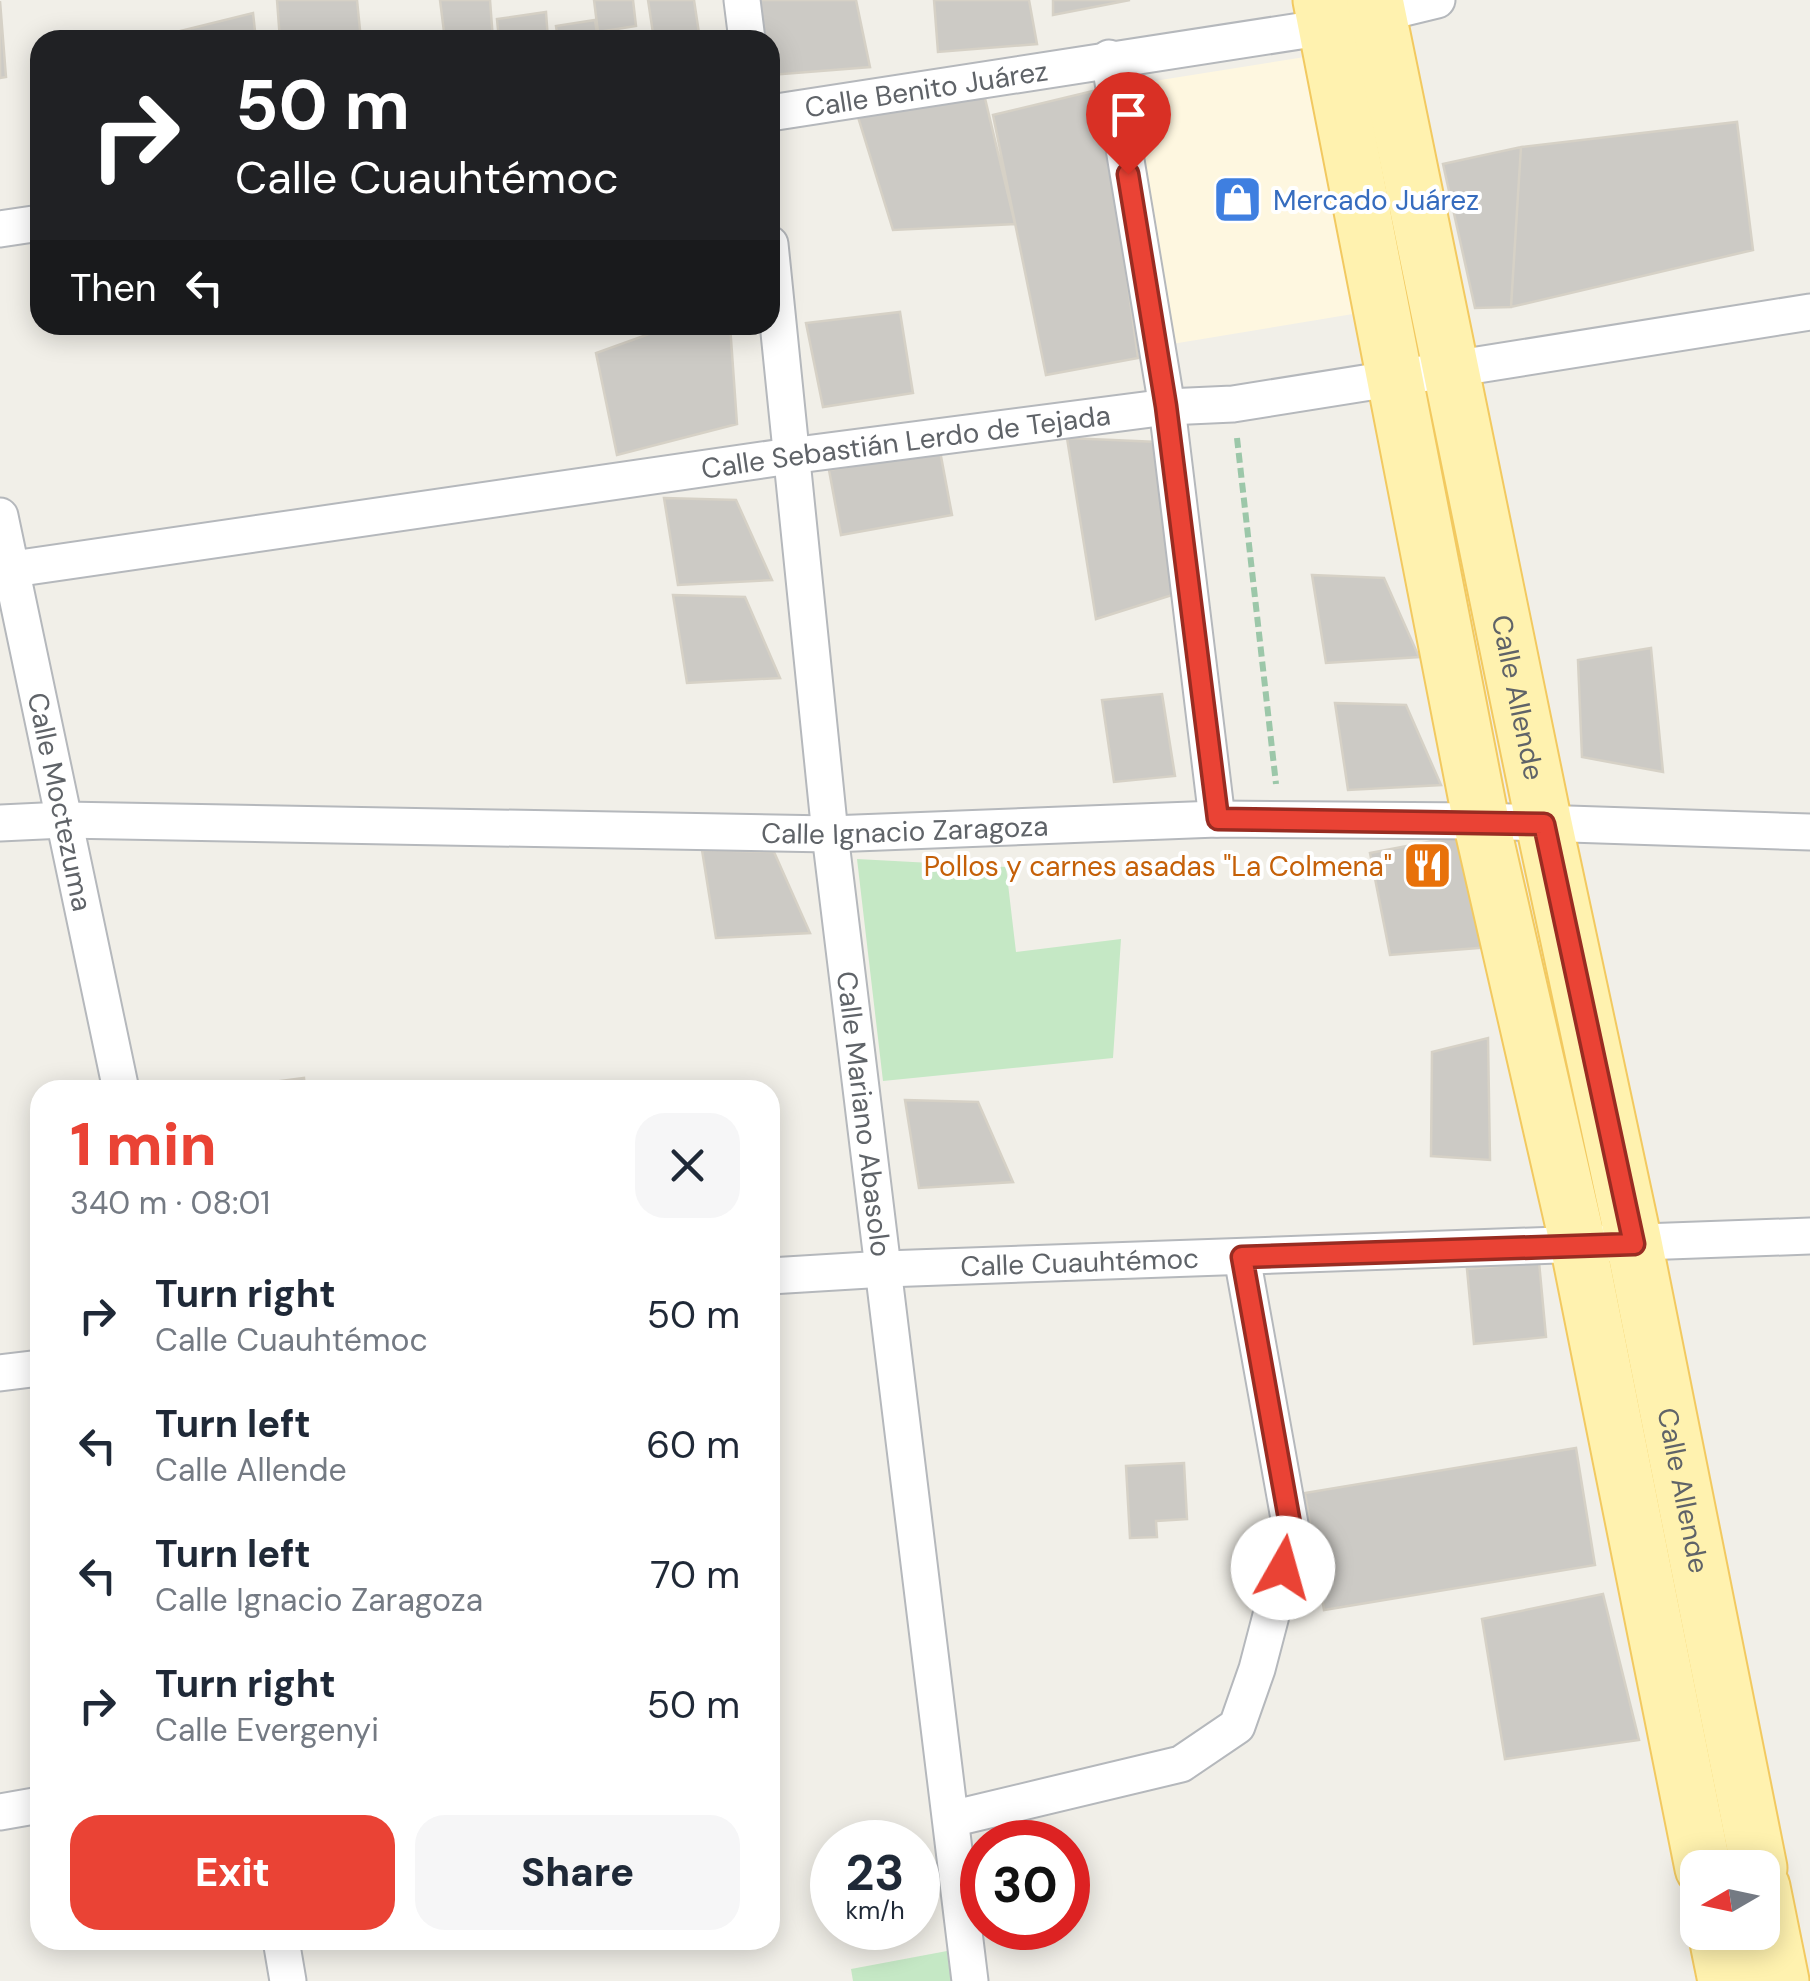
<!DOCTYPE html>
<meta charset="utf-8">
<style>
body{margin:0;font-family:"DM Sans",sans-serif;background:#f6f6f7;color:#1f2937;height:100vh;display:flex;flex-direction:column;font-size:38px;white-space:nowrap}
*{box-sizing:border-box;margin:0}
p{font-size:32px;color:#747a83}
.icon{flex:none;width:55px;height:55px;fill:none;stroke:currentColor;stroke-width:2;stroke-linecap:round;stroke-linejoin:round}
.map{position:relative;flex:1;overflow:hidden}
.drawer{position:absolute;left:30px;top:1080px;width:750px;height:870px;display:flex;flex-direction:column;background:#fff;border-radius:30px;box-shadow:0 5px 25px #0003}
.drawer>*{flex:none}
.banner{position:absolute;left:30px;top:30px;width:750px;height:305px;border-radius:30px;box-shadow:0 5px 25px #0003;background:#202124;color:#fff;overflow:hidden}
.needle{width:65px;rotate:261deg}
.controls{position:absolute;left:1680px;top:1850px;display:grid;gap:20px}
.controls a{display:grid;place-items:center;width:100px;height:100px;border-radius:20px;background:#fff;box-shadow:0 5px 25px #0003;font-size:50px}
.speed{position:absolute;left:810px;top:1820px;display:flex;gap:20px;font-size:50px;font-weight:700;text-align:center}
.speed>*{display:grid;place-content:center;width:130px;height:130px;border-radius:50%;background:#fff;box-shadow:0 5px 25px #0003;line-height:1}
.speed small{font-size:25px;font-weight:400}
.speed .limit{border:15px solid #d22;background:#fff;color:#111}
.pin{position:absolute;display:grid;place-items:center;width:85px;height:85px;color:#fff;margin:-102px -42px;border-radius:50% 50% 50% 0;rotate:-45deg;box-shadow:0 0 10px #0007}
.pin .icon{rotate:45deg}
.me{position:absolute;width:110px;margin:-55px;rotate:7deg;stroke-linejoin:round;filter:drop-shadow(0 0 8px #0008)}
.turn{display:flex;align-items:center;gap:35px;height:210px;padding:0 40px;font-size:45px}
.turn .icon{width:130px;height:130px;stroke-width:2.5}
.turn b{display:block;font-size:70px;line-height:85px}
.then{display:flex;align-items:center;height:95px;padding:0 40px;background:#0003;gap:20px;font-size:38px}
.round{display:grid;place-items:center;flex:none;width:105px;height:105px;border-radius:30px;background:#f6f6f7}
.headline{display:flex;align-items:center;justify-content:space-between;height:170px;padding:0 40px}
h1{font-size:60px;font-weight:800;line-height:75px;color:#ea4335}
.action{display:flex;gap:20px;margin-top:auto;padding:20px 40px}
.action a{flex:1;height:115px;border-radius:30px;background:#ea4335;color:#fff;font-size:40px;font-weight:800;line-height:115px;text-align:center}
.action a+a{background:#f6f6f7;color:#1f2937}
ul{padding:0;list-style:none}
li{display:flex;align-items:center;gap:30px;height:130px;padding:0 40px}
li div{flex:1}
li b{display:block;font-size:38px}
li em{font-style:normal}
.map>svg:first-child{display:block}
.commercial{fill:#fef7e0}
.green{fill:#c5e8c5}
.building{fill:#cccac5;stroke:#d6d1c6;stroke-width:2.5}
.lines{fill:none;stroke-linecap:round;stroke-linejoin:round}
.street-casing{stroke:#b5b8bc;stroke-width:39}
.primary-casing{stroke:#f2c960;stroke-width:59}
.path{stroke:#9cc7a9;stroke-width:6;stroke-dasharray:10 5;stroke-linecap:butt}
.street{stroke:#fff;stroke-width:35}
.primary{stroke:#fff2af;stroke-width:55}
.route-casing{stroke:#982c22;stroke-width:25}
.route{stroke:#ea4335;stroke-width:18}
.labels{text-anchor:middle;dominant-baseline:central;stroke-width:8;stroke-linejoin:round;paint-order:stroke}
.street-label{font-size:28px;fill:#5f6368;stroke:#fff}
.shop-label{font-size:28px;fill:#366cbe;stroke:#fff;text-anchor:start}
.food-label{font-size:28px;fill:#c56008;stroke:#fff;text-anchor:end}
</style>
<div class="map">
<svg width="1810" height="1981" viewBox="0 0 1810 1981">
<rect width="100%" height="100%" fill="#f1efe8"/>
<!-- commercial -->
<path class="commercial" d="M1311 56 1353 314 1166 345 1123 86Z"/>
<!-- green -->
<path class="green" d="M857 859 1006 867 1016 952 1121 939 1113 1058 883 1081Z
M947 1951 951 1981H853L851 1969Z"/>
<!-- building -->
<path class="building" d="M277 0H357L361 40H280Z
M440 0H490L493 40H445Z
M594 0H633L636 26 598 32Z
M648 0H694L700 40H654Z
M756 0H856L870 67 771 75 770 40H764Z
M934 0H1029L1037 44 938 52Z
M1053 0H1130L1053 15Z
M0 1 6 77 0 78Z
M546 12 548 40H499L497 19Z
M253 13 256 40H144Z
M595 20 598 40H558L556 26Z
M1101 89 1138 358 1046 375 993 115Z
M983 90 1015 224 893 230 858 117Z
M1737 122 1753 250 1511 307 1521 147Z
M1521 147 1511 307 1475 308 1443 164Z
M900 312 913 393 823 407 806 323Z
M674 325H730L737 424 617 455 596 353Z
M1067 438 1158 442 1182 592 1096 619Z
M940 451 952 515 841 535 829 470Z
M664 498 736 500 772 580 678 585Z
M1312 575 1384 578 1419 657 1326 663Z
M673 595 745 597 780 678 687 683Z
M1651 648 1663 772 1582 757 1578 660Z
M1162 694 1175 776 1114 782 1102 700Z
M1335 703 1406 705 1441 785 1348 790Z
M1465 835 1490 947 1390 955 1370 853Z
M702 850 774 852 810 933 716 938Z
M1488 1038 1490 1160 1431 1156 1432 1052Z
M304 1078 305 1090H213Z
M905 1100 978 1102 1013 1182 919 1188Z
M1539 1262 1546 1337 1474 1344 1467 1269Z
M1576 1448 1595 1565 1324 1610 1305 1493Z
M1184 1463 1187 1519 1156 1521 1157 1537 1130 1538 1126 1466Z
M1603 1594 1639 1740 1505 1759 1482 1619Z"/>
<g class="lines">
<defs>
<g id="street">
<path d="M742 0 747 40"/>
<path d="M1109 58 1167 407 1217 819"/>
<path id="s1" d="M770 113 1326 27 1437 0"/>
<path d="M0 229 40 223"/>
<path id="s2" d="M770 244 830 834 970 1981"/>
<path id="s3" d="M0 516 121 1090"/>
<path id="s4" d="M0 571 790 456 1167 407 1233 404 1810 312"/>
<path id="s5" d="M0 823 64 820 830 834 1217 819 1481 821 1810 832"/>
<path id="s6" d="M770 1276 885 1269 1810 1236"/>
<path d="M0 1373 40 1368"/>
<path d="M0 1812 40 1805"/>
<path d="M951 1819 1181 1764 1237 1726 1257 1669 1292 1535 1242 1257"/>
<path d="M281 1940 288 1981"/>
</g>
<g id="primary">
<path d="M1321 0 1481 821 1578 1244 1703 1868"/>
<path id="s7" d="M1375 0 1544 824 1634 1243 1759 1868"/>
<path d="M1762 1887 1781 1981"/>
<path d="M1716 1932 1726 1981"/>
</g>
</defs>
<!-- street casing -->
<use href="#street" class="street-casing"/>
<!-- primary casing -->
<use href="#primary" class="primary-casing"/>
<!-- path -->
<path class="path" d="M1237 438 1276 784"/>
<!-- street -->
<use href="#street" class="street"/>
<!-- primary -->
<use href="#primary" class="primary"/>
</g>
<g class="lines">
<defs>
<path id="route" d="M1128 174 1166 406 1218 819 1544 824 1634 1244 1242 1257 1292 1535 1283 1568"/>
</defs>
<!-- route casing -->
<use href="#route" class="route-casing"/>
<!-- route -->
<use href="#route" class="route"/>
</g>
<!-- icons -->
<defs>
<symbol id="shop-square" viewBox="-11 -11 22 22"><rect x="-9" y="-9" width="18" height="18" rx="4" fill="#3f7fe0" stroke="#fff"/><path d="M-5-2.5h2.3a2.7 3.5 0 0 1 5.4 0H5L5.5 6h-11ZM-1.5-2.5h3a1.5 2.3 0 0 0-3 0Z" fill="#fff"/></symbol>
<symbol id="restaurant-square" viewBox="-11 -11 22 22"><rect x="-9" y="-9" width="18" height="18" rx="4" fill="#e8710a" stroke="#fff"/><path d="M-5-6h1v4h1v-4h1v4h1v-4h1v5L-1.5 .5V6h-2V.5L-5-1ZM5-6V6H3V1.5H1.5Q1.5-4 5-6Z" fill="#fff"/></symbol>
</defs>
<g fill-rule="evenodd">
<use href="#shop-square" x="1210" y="172" width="55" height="55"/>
<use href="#restaurant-square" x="1400" y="838" width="55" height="55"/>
</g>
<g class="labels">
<!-- street labels -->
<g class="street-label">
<text stroke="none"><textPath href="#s1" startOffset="158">Calle Benito Juárez</textPath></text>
<text stroke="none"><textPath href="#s4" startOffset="915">Calle Sebastián Lerdo de Tejada</textPath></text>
<text stroke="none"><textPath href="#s7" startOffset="712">Calle Allende</textPath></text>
<text stroke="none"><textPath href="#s3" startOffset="292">Calle Moctezuma</textPath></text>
<text stroke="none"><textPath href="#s5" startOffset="905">Calle Ignacio Zaragoza</textPath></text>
<text stroke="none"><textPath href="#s2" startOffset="875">Calle Mariano Abasolo</textPath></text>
<text stroke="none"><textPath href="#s6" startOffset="310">Calle Cuauhtémoc</textPath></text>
<text stroke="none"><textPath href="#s7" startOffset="1522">Calle Allende</textPath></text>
</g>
<!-- shop labels -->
<g class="shop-label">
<text x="1273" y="200">Mercado Juárez</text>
</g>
<!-- food labels -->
<g class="food-label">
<text x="1392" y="866">Pollos y carnes asadas "La Colmena"</text>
</g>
</g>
</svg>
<div class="controls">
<a><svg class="needle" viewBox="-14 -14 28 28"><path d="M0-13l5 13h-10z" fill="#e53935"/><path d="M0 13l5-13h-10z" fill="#747a83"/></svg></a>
</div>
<div class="speed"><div>23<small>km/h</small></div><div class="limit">30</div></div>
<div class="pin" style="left:1128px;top:174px;background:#d93025"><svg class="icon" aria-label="arrive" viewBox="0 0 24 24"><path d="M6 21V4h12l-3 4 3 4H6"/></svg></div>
<svg class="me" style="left:1283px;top:1568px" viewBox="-20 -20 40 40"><circle r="19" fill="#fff"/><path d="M0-13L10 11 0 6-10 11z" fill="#ea4335"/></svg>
<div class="banner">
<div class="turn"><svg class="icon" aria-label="right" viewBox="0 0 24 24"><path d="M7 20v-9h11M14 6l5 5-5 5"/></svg><div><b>50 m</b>Calle Cuauhtémoc</div></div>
<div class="then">Then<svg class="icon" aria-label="left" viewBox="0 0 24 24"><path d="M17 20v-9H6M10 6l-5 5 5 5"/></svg></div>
</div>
<section class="drawer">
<div class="headline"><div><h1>1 min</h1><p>340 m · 08:01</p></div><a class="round"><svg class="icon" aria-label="close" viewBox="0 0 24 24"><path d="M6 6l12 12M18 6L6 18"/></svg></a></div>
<ul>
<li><svg class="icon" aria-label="right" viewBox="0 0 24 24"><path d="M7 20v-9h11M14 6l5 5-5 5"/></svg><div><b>Turn right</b><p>Calle Cuauhtémoc</p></div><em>50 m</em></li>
<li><svg class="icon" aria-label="left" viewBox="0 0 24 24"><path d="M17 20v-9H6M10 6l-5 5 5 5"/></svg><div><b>Turn left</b><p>Calle Allende</p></div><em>60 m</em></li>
<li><svg class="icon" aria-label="left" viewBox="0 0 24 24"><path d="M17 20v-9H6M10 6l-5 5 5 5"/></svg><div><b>Turn left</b><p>Calle Ignacio Zaragoza</p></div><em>70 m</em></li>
<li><svg class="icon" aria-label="right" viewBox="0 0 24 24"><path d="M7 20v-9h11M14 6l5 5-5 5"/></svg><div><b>Turn right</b><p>Calle Evergenyi</p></div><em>50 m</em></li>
</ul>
<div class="action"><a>Exit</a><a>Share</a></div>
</section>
</div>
